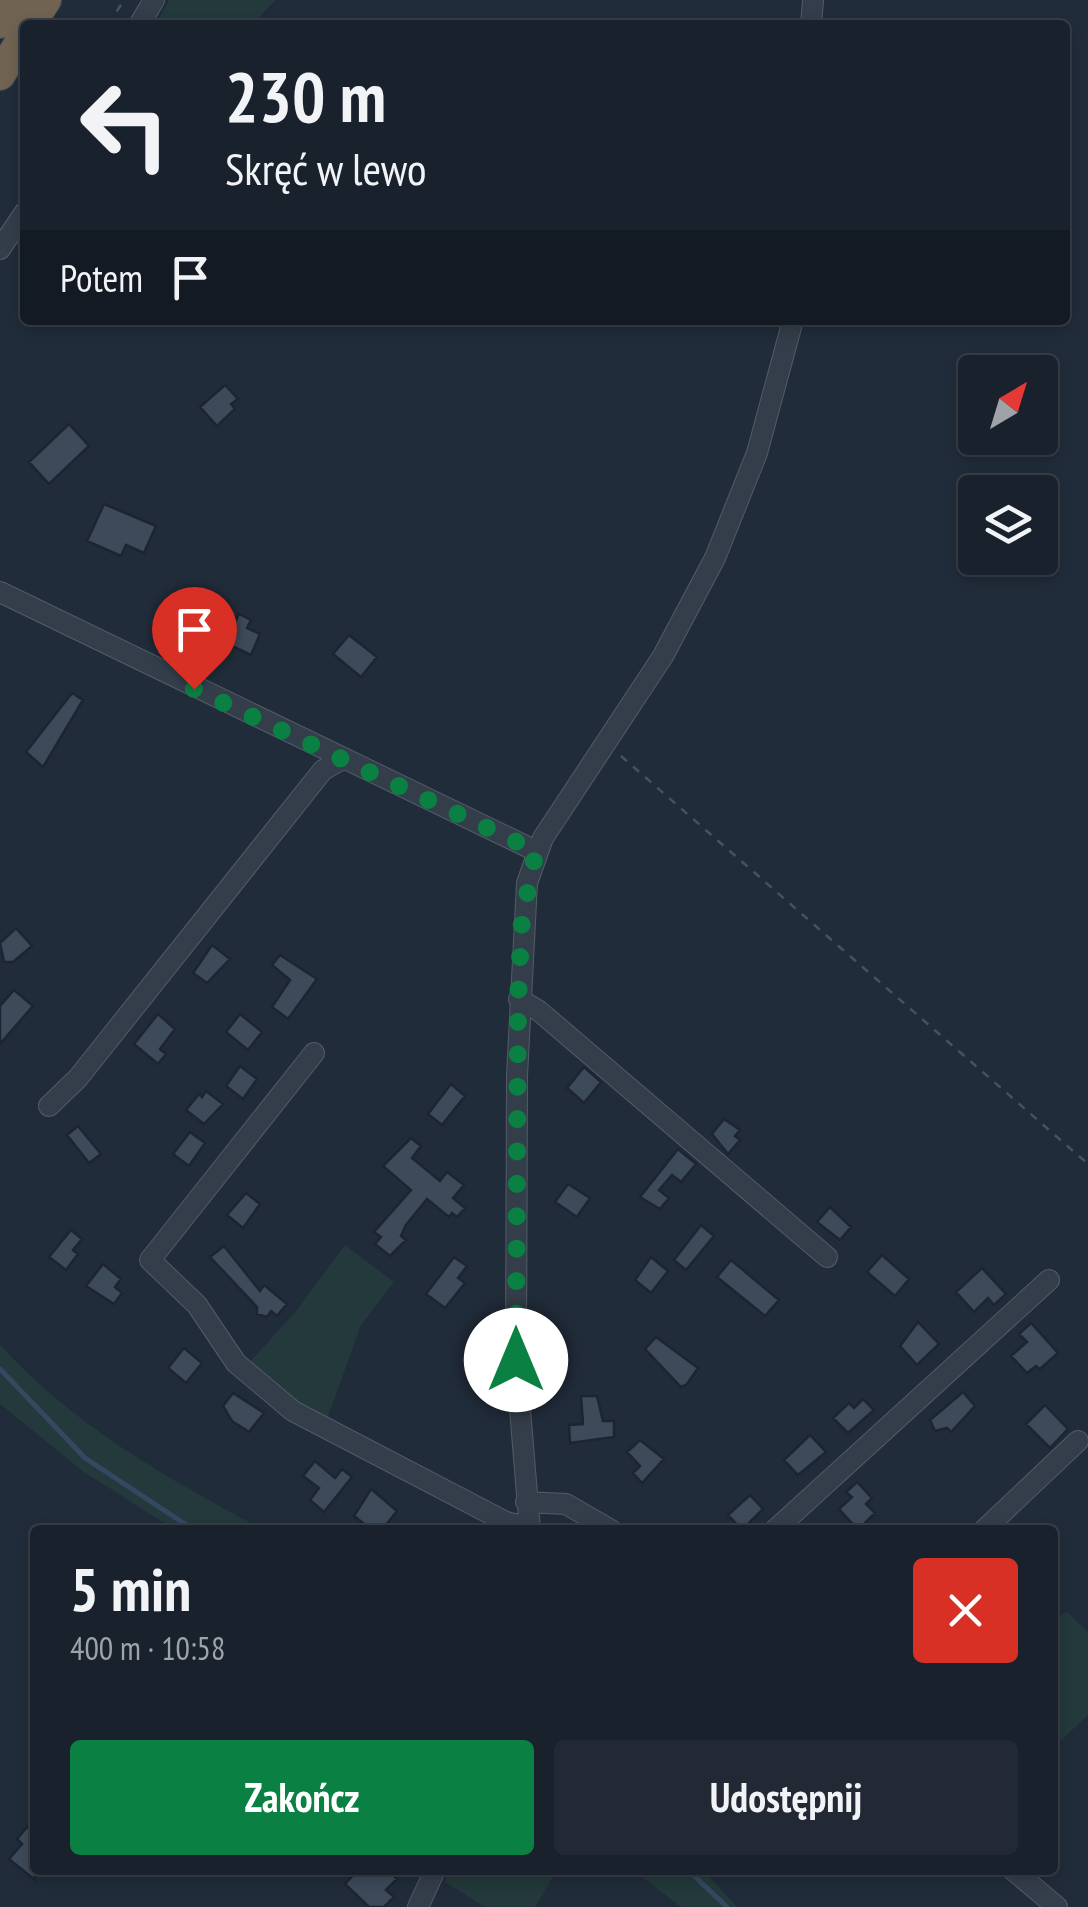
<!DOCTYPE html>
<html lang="pl">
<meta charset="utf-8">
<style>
body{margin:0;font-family:"PT Sans Narrow",sans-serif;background:#222934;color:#f1f3f6;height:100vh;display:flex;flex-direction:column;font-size:38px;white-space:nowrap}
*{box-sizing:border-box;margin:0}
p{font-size:32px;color:#9fa3a9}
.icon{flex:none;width:55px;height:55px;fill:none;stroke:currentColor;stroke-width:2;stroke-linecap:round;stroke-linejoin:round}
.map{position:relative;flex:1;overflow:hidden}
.side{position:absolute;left:30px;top:1525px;width:1028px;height:350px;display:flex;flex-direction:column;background:#19212c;border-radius:10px;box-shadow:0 5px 15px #0003,0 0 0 2px #373e48}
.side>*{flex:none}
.top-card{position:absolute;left:20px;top:20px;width:1050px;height:305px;border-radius:10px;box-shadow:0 5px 15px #0003,0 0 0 2px #373e48;background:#19212c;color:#f1f3f6;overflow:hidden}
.needle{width:65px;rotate:38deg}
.buttons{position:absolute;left:958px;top:355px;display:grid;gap:20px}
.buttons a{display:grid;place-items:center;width:100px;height:100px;border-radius:10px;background:#19212c;box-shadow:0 5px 15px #0003,0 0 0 2px #373e48;font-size:50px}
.pin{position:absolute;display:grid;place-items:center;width:85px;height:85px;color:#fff;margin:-102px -42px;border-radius:50% 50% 50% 0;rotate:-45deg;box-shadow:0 0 10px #0007}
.pin .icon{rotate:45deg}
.me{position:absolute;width:110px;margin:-55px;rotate:0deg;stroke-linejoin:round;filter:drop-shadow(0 0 8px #0008)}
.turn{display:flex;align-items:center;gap:35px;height:210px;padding:0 40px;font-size:45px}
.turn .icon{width:130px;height:130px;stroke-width:2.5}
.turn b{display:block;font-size:70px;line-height:85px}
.then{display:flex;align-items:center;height:95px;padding:0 40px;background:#0003;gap:20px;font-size:38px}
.round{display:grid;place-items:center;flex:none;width:105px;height:105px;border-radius:10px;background:#222934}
.overview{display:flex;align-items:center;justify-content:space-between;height:170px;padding:0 40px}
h1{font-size:60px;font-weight:600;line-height:75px}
.primary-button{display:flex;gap:20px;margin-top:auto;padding:20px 40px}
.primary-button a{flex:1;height:115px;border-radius:10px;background:#0b8043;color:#fff;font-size:40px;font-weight:600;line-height:115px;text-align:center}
.primary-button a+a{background:#222934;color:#f1f3f6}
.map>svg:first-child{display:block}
.green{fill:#23393b}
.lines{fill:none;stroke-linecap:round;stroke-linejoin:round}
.stream{stroke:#344862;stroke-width:5}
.building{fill:#3d4a59;stroke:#1c2531;stroke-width:2.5}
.minor-casing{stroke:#525c68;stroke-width:22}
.highway-casing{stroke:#3f4955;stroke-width:32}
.path{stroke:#405658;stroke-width:2.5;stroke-dasharray:8 8;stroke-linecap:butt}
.minor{stroke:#343e4a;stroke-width:20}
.highway{stroke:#706351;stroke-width:30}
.route{stroke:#0b8043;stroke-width:18;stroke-dasharray:0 32.4}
</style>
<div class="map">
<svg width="1088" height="1907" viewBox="0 0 1088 1907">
<rect width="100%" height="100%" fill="#212c3a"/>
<!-- green -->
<path class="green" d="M169 0H276L251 25H155Z
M345 1245 394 1282 361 1325 326 1422 291 1404 249 1363 296 1311Z
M0 1345C74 1426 168 1479 264 1530H175L84 1472 0 1404Z
M1066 1611 1088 1632V1715L1053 1748V1622Z
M450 1870H557L535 1907H485L445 1882Z
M633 1870H703L737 1907H681Z"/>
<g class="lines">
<!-- stream -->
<path class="stream" d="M0 1369 85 1458 194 1530
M688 1870 727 1907"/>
</g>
<!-- building -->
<path class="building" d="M225 385 238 399 231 404 235 409 217 426 200 407Z
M69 424 89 446 49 484 29 462Z
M104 504 156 526 144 553 126 545 121 556 87 541Z
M218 614 235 622 239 614 251 620 247 628 260 634 251 655 213 637 216 632 211 629Z
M349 635 377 657 361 677 333 654Z
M72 693 83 700 43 767 26 752Z
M16 928 32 946 13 962H4L0 943Z
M212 945 230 959 207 983 193 973Z
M280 955 317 979 288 1019 272 1007 290 980 272 965Z
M14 990 33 1006 0 1044V1006Z
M158 1014 175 1029 160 1049 166 1054 158 1064 134 1044Z
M240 1014 262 1032 248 1050 226 1032Z
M240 1066 257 1079 243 1099 226 1086Z
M584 1067 601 1082 584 1103 567 1088Z
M451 1084 465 1096 442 1125 428 1114Z
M206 1091 223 1104 204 1124 186 1110 199 1094 202 1097Z
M724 1119 740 1130 735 1136 740 1140 728 1154 712 1134Z
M78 1126 101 1154 89 1163 67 1135Z
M190 1132 205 1143 189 1166 173 1154Z
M411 1138 421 1146 412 1158 440 1181 447 1172 464 1185 453 1198 465 1208 457 1217 452 1213 449 1217 427 1199 406 1225 401 1236 406 1240 390 1256 375 1244 381 1237 374 1232 411 1190 383 1166Z
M678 1149 696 1164 681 1182 672 1175 659 1190 669 1198 660 1209 640 1197Z
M568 1184 590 1198 577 1217 555 1202Z
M246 1193 260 1204 243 1228 227 1215Z
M830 1207 851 1227 840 1240 817 1222Z
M701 1225 714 1236 686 1270 674 1260Z
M71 1230 82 1239 73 1250 78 1254 66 1270 49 1257Z
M224 1246 260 1291 264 1285 287 1304 277 1316 271 1311 267 1317 257 1314V1307L210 1257Z
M882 1255 909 1279 895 1296 867 1272Z
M454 1257 467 1266 458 1278 465 1283 445 1308 426 1294Z
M651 1257 668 1271 651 1293 635 1280Z
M731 1260 779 1300 765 1316 717 1277Z
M103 1264 121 1279 115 1287 122 1293 114 1304 86 1286Z
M982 1268 1006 1294 994 1305 988 1298 974 1312 956 1292Z
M918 1322 939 1344 917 1365 900 1346Z
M1031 1323 1058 1353 1040 1369 1036 1366 1027 1373 1011 1356 1027 1342 1019 1334Z
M656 1337 698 1368 687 1384 681 1387 645 1349Z
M184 1348 202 1363 186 1383 168 1368Z
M963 1392 975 1406 951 1432 947 1428 935 1431 930 1420Z
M233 1393 264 1413 249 1432 232 1421 223 1406Z
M581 1396H597L603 1421H614V1437L570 1443 569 1425 583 1424Z
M863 1399 874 1410 848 1433 833 1418 849 1403 854 1408Z
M1045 1405 1068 1429 1050 1448 1026 1424Z
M810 1435 826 1452 798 1475 784 1460Z
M640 1440 664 1459 642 1483 633 1473 640 1466 627 1452Z
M315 1461 335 1478 342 1469 352 1477 324 1512 310 1500 319 1488 303 1476Z
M857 1482 872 1498 866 1504 875 1513 858 1530 839 1509 852 1497 846 1492Z
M371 1489 397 1511 382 1530H372L354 1516Z
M750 1495 763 1509 742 1530 728 1515Z
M27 1827 32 1831 35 1828V1880L9 1859 22 1844 17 1839Z
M358 1870H388L397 1879 386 1890 394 1897 384 1907H369L345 1884Z"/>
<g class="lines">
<defs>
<path id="minor" d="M139 25 154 0
M811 25 813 0
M0 249 25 212
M0 592 536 851
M519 999 539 1011 827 1257
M314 1053 150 1260 197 1305 236 1363 293 1411 508 1523 529 1526
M49 1106 78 1078 323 770 341 760
M526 1502 566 1504 611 1530
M530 1530 516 1361 517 1076 527 883 543 838 663 656 715 558 757 453 793 320
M775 1530 1049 1280
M984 1530 1078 1441
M1013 1870 1057 1907
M418 1907 435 1870"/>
<path id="highway" d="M0 23 14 0
M30 25 46 0
M0 75 25 34"/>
</defs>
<!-- minor casing -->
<use href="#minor" class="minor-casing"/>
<!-- highway casing -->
<use href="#highway" class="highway-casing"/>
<!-- path -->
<path class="path" d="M108 25 124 0
M621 756 1088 1164"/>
<!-- minor -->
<use href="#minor" class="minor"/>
<!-- highway -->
<use href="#highway" class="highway"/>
</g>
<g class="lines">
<!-- route -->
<path class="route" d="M194 689 536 851 522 919 518 999 516 1360"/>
</g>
</svg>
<div class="buttons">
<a><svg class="needle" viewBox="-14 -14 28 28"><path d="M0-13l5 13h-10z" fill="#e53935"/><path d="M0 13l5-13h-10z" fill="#9fa3a9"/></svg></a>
<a><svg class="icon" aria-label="layers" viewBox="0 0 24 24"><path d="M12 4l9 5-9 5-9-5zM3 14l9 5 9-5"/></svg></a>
</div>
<div class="pin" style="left:194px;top:689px;background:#d93025"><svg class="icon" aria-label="arrive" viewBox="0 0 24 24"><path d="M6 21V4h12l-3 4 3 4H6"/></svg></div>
<svg class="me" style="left:516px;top:1360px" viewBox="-20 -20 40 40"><circle r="19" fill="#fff"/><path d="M0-13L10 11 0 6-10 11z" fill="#0b8043"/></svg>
<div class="top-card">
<div class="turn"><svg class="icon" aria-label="left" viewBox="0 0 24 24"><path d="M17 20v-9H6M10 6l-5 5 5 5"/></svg><div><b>230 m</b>Skręć w lewo</div></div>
<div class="then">Potem<svg class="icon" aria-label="arrive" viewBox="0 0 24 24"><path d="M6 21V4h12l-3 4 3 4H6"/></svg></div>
</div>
<section class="side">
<div class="overview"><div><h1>5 min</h1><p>400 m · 10:58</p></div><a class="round" style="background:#d93025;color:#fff"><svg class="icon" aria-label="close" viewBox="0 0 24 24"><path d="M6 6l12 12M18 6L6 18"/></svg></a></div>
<div class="primary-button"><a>Zakończ</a><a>Udostępnij</a></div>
</section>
</div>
